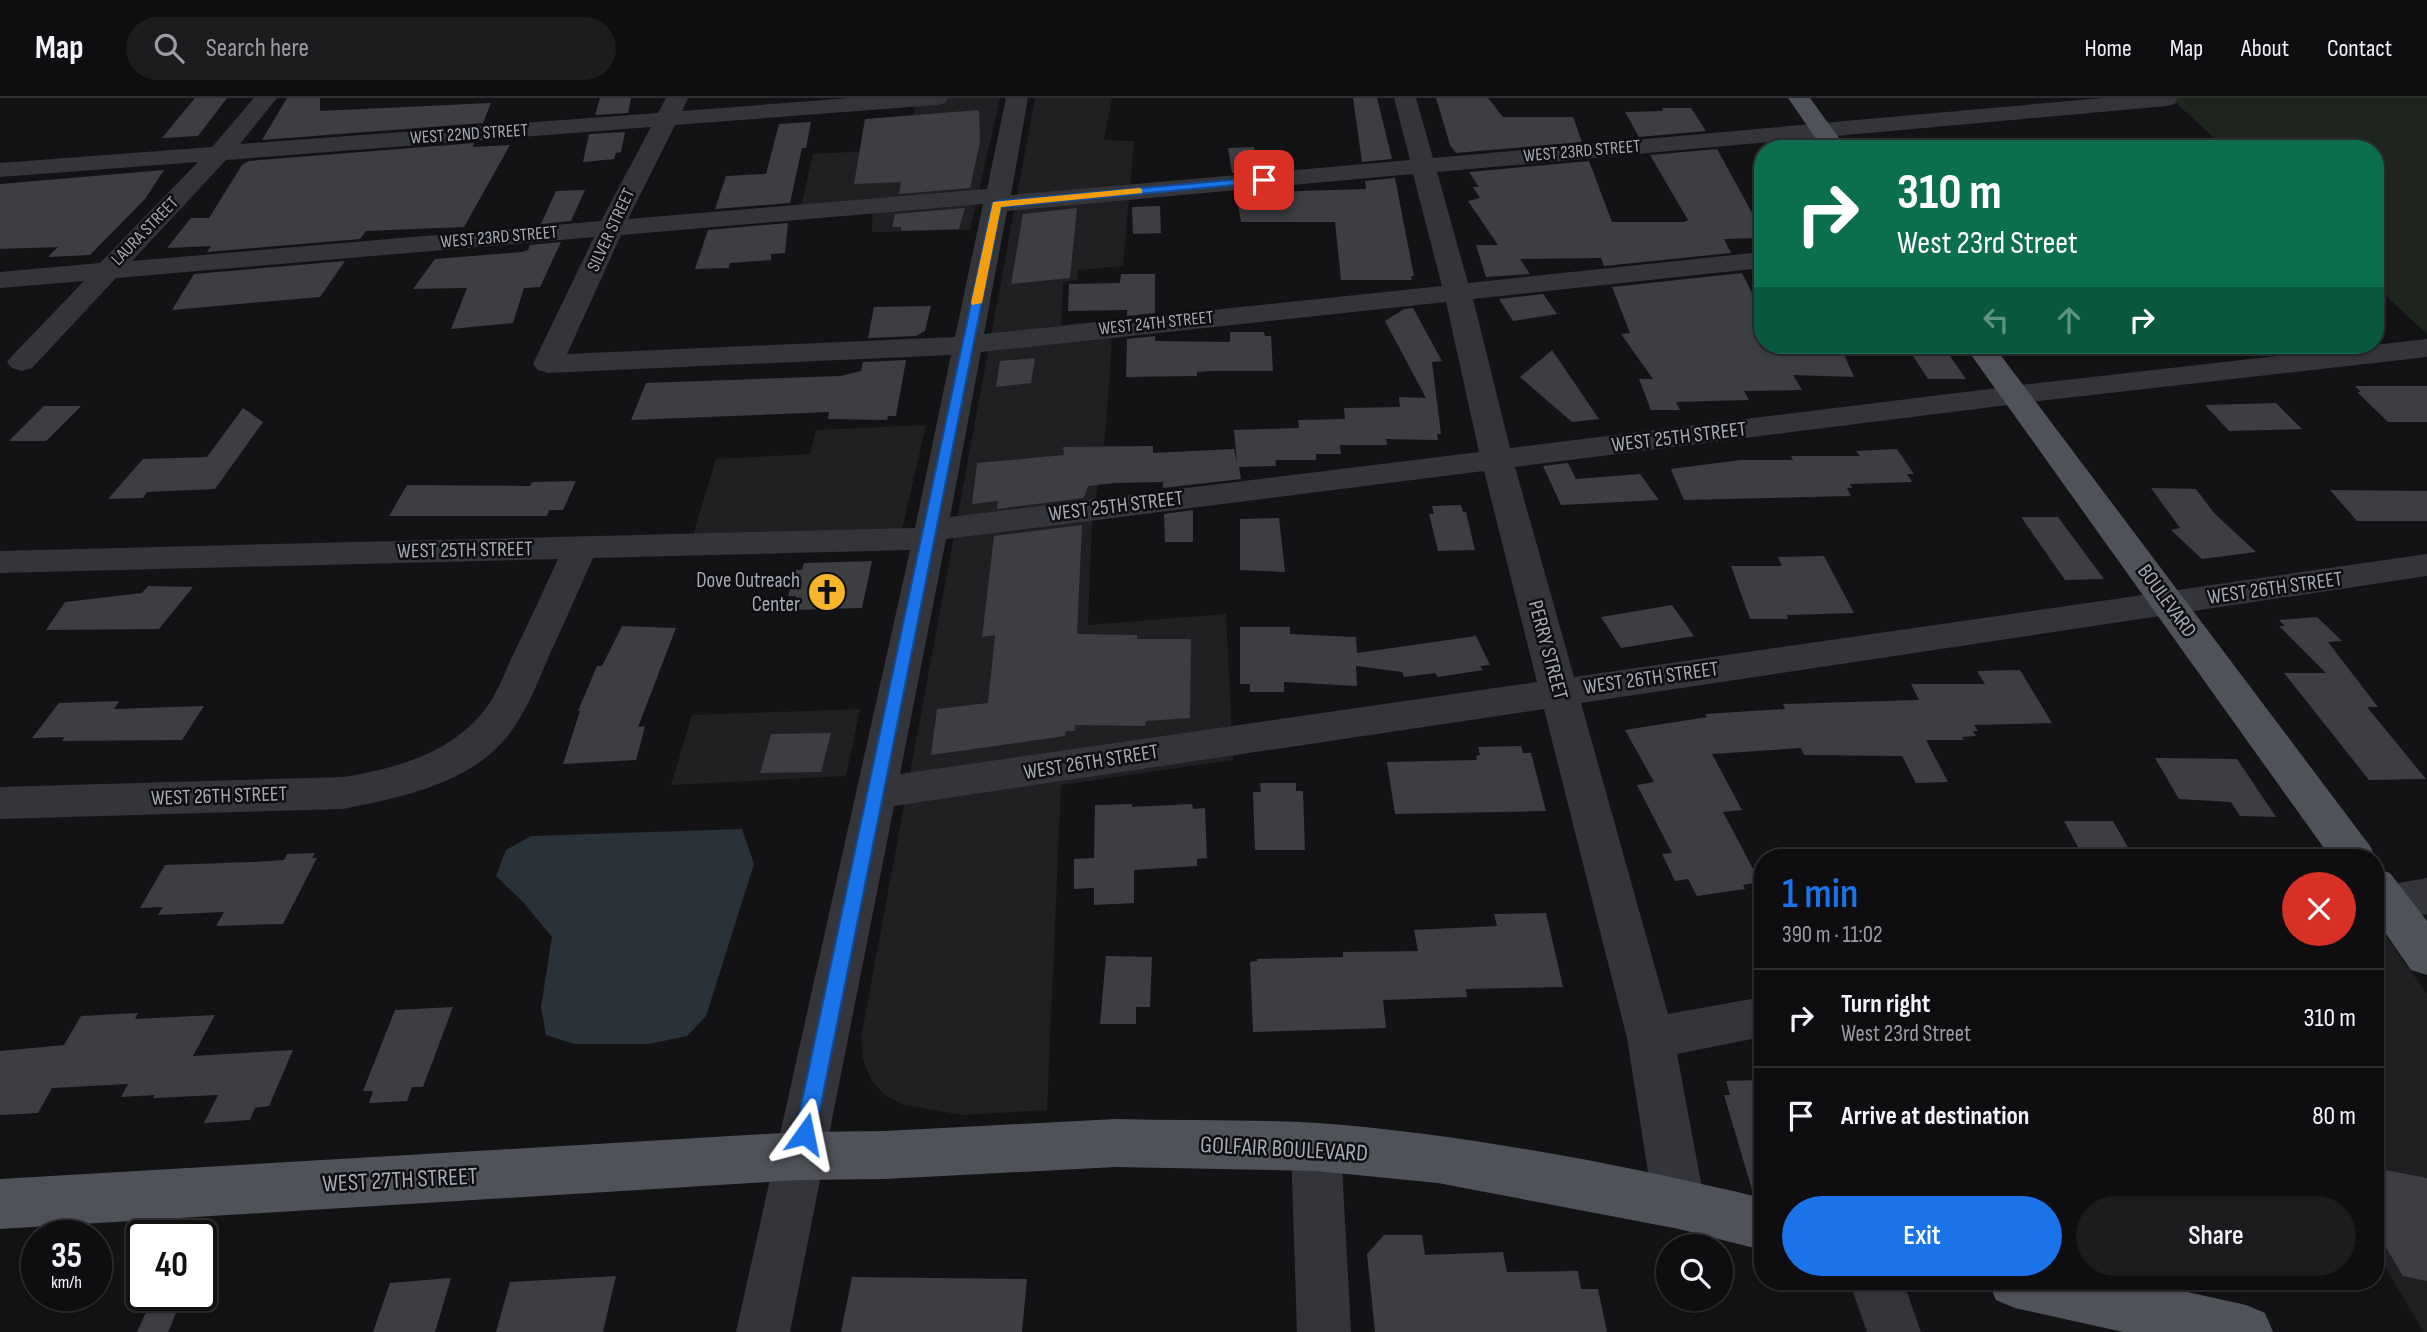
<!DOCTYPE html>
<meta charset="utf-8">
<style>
body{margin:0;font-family:"Sofia Sans Condensed",sans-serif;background:#1c1c1e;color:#f1f3f6;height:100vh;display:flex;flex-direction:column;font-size:26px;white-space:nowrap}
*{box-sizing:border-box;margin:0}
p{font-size:23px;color:#9b9c9f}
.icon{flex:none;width:38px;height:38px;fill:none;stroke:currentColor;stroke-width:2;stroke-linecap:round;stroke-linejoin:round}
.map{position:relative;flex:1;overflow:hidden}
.side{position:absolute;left:1754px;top:751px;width:630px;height:441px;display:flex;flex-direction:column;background:#0e0e10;border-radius:28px;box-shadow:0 2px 5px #0004,0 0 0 2px #2e2e30}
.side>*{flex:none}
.hud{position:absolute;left:1754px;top:42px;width:630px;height:214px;border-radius:28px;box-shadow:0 2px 5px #0004,0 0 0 2px #2e2e30;background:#0b6e4f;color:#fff;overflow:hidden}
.buttons{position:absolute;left:1656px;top:1136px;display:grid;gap:14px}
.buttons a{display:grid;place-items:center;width:77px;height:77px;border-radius:50%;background:#0e0e10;box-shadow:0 2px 5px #0004,0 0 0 2px #2e2e30;font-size:35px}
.speed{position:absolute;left:21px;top:1122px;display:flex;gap:14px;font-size:35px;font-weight:700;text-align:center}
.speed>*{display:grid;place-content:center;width:91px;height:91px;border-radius:50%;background:#0e0e10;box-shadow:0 2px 5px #0004,0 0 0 2px #2e2e30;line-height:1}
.speed small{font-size:18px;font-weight:400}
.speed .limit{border:4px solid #111;border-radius:10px;background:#fff;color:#111}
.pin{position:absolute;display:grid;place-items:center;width:60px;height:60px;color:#fff;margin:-30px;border-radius:14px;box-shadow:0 4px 10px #0006}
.me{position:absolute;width:77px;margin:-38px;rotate:12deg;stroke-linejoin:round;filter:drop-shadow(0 0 5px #0008)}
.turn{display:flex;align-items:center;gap:24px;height:147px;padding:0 28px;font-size:32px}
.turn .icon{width:91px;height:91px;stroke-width:2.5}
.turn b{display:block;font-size:49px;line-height:60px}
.lanes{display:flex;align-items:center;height:66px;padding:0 28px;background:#0003;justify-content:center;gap:35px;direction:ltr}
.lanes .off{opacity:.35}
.round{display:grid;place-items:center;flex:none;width:74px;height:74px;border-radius:37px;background:#1c1c1e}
.headline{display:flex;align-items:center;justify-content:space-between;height:119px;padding:0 28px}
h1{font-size:42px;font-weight:600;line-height:52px;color:#1a73e8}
.cta{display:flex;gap:14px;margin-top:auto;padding:14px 28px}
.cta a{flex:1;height:80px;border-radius:42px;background:#1a73e8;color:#fff;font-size:28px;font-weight:600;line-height:80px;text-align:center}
.cta a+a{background:#1c1c1e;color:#f1f3f6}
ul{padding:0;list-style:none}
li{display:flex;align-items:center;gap:21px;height:98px;padding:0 28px;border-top:2px solid #2e2e30}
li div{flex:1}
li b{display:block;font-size:26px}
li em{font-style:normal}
header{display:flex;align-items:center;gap:42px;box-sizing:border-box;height:98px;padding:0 35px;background:#0e0e10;border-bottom:2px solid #2e2e30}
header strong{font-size:33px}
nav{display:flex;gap:38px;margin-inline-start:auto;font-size:24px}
.search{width:490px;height:63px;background:#1c1c1e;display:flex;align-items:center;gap:18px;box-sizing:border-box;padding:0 24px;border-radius:38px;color:#9b9c9f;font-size:26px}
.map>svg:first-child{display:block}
.built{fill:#201f22}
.green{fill:#1e251f}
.water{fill:#293239}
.building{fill:#3d3e42}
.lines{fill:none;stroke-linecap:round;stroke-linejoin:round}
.minor{fill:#34353a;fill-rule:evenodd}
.major{fill:#505259;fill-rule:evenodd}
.route{fill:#1a73e8;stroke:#114b97;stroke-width:2}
.slow{fill:#f59e0b}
.labels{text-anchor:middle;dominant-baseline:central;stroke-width:5;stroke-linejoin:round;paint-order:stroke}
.far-street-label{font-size:18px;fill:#a5aab6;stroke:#0f0e10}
.street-label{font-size:21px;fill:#a5aab6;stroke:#0f0e10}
.poi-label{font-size:21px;fill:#a5aab6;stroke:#0f0e10;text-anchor:end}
.near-street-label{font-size:24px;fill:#a5aab6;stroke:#0f0e10}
</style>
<header>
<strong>Map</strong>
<div class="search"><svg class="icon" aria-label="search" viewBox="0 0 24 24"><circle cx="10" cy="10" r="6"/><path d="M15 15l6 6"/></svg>Search here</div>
<nav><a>Home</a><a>Map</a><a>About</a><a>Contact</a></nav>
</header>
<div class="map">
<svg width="2427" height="1234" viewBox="0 0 2427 1234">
<rect width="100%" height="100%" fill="#131315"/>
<!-- built -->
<path class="built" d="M916 0H1000L970 132 872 134 873 102 801 108 813 56 907 51Z
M1035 0H1112L1104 42 1134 43 1123 168 1078 172 1077 182 1063 184 1061 227 1113 222 1106 331 1092 425 1088 527 1226 516 1233 662 1061 687 1047 1012 963 1017 904 1007 885 997 871 982 863 961 861 940Z
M926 327 902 432 693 437 716 361 810 356 816 332Z
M860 611 846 678 671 687 692 617Z
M2381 831 2427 896V1234H2424L2375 1152V832Z"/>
<!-- green -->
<path class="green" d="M2171 0H2427V236L2375 188V51H2226Z"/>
<!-- water -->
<path class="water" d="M742 731 754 766 706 918 687 938 649 946H574L546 937 541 909 552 839 523 804 496 778 506 752 531 738Z"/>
<!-- building -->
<path class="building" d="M195 0H227L198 38 162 40Z
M287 0H320V13L491 5 483 25 262 42Z
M600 0H631L628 15 595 17Z
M1353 0H1377L1392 61 1362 64Z
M1436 0H1488L1503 19H1573L1582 44 1456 55 1450 47Z
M1662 10H1691L1706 33 1639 39 1625 14 1663 13Z
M979 12 980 44 970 90 899 96 901 84 854 86 865 21Z
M811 24 806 50H802L790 105 715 111 726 78 766 76 779 26Z
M625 34 621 54 616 55 614 61 583 64 589 36Z
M474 45 473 49 510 47 464 129 366 133 360 141 207 154 211 148 167 150 191 120H209L242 67 249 63Z
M1254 49 1259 73 1232 75 1228 50Z
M1717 51 1762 133V140L1724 141 1731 155 1604 168 1601 160 1520 161 1530 176 1486 179 1476 147H1498L1468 103 1480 100 1473 89H1479L1469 74 1589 63 1612 124H1684L1688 122 1650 57Z
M164 72 145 101 90 157 48 159 58 149 0 151V86Z
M1395 80 1414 178H1411L1412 182H1341L1335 124H1241L1236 95 1366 91 1365 83Z
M585 92 571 123 541 126 556 93Z
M1160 108 1161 135 1133 136 1132 109Z
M965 110 959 131 901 133V129H892L895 116Z
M1077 110 1070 180 1011 186 1023 116Z
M788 125 785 155 771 156V162L730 165 729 170 695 171 708 132Z
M561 144 540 189 524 190 513 225 451 231 467 190 413 191 435 161 522 154 528 152 530 147Z
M345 163 320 199 172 212 194 176Z
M1742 175 1762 215V251L1843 254 1854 279 1793 277 1802 292 1744 293 1749 302 1676 304 1680 312H1651L1639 281H1653L1621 236 1630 235 1612 189Z
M1121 176H1155V215L1127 218V212L1068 213 1069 186 1120 185Z
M1543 196 1557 216 1513 223 1499 201Z
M931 208 925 233 916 238 868 240 874 209Z
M1413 210 1442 263 1432 264 1441 336H1437L1438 342 1386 341 1387 347H1340L1341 356H1316V362H1278L1275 363 1276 368 1239 369 1241 381 1163 390V384L1115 385 1088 388 1084 400 997 411 998 403 972 406 977 365 1064 357 1063 349 1153 348V355L1234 351 1237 364 1234 332 1299 330 1298 322 1345 321 1344 310 1400 309 1399 299 1426 300 1385 223 1404 211Z
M1230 234H1264L1265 238H1271L1273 273H1210L1197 274V278L1126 279 1127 241 1155 238V243L1230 244Z
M1906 247H1942L1966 281H1928Z
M1552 252 1599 321 1572 324 1520 279Z
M1035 260 1031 285 996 289 1000 263Z
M906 262 896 318H888L887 322 828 321 829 314 631 322 646 285 840 278 861 273 863 264Z
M2355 288H2427V324H2388L2357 294H2361Z
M2276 305 2302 331 2229 333 2205 307Z
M44 308H81L46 343H9Z
M243 310 263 324 215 391 147 394 143 400 108 401 143 361 207 359Z
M1897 351 1914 376H1907L1912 384 1850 386 1852 390H1847L1851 398 1684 402 1672 374 1671 371 1741 362H1793L1791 358H1860L1856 353Z
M1568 365 1576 381 1640 376 1659 402 1561 407 1543 368Z
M576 383 563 412H549L547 418H389L407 387 530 388 532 384Z
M2151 390 2196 391 2214 415 2256 454 2202 461 2171 432 2180 430Z
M2330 392 2427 393V423H2357Z
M1461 407 1463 414H1466L1475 452 1438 453 1429 416H1434L1432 408Z
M1193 412V444H1165L1164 416Z
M2021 419H2058L2104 481 2065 482Z
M1279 420 1285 474 1240 472V421Z
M1082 427 1077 536 1137 537V541H1191L1190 620 1146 623 1145 628 1075 627V633H1066L1065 638 931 657 937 611 988 605 995 537 982 539 994 438Z
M1824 458 1854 515 1787 517 1788 521H1750L1731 468H1782L1778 459Z
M872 463 862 510 792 512 796 498H788L796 472H802L804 465Z
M148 488 193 489 159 531 46 532 65 504 142 495Z
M1672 507 1694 538 1621 550 1601 519Z
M2317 519 2342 543 2328 544 2378 609H2367L2426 681 2369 682 2284 575H2326L2279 528H2285L2279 522Z
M622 528 676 530 638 629 645 628 636 662 563 666 580 613H578L597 568H602Z
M1240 529H1290V536L1356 539 1357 555 1476 538 1490 567 1480 568 1483 572 1438 579 1435 575 1404 579 1402 574 1356 568 1357 588 1284 584V594H1250V586H1240Z
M2020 572 2052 625 1974 627 1978 633H1973L1976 638 1962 639 1964 642H1926L1948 684 1916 685 1902 658 1804 657 1801 650 1712 656 1742 712 1723 714 1760 784 1743 787 1745 791 1697 798 1688 781 1675 783 1662 756 1672 755 1637 687 1654 684 1625 632 1707 619 1705 616 1785 611 1783 606 1919 602 1911 586H1985L1977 573Z
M119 603 114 611 204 608 182 642 62 643 64 639 32 640 59 605Z
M831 635 821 674 760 675 771 636Z
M1521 648 1523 655H1531L1546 713 1395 716 1387 664 1477 662 1476 658 1480 657 1478 649Z
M2155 660 2237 661 2276 719 2240 718 2231 704 2179 701Z
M1260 685H1296V693H1303L1305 752H1255L1253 694H1261Z
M1132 706V709L1192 706 1193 711 1205 710 1207 760 1197 761V768L1134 772V805L1094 807V790L1074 791V761L1094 760 1095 707Z
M2064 723H2113L2134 760H2084Z
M315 755 312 760H317L283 826 216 828 224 814 158 817 163 809 140 810 165 767 252 764 284 762 287 756Z
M1546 815 1563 889 1466 891 1467 899 1383 902 1386 930 1253 934 1250 864 1257 863V861L1343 859V854L1418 853 1414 832 1497 828 1494 816Z
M1106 858 1152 859 1150 909H1136V926H1100Z
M453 909 423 989H412L407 1003 369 1005 373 993H363L395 912Z
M138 915 135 921 215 917 193 958 293 952 269 1008 255 1010 250 1022 204 1025 218 997 153 1000 155 997 121 999 128 986 52 990 38 1015 0 1017V953L64 947 81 918Z
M1762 982V1097L1753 1095 1724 997H1730L1726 983Z
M2375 1070 2427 1080V1183L2403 1178 2375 1131Z
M1384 1137H1422L1425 1157 1503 1154 1507 1174 1578 1173 1581 1191H1598L1607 1234H1375L1367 1156Z
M616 1178 603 1234H496L510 1184Z
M852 1179 1027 1181 1022 1234H841Z
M451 1180 435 1234H373L390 1185Z
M183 1199 168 1234H137L152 1201Z"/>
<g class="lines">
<!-- minor -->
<path class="minor" d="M254 0H277L240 46 658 15 666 0H688L682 13 850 0H948L945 5 937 7 675 27 628 121 987 91 1006 0H1028L1011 97 1410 62 1394 0H1416L1433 60 2103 0H2177L2175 6 2167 8 1437 74 1468 185 1762 154V170L1473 201 1510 350 2039 285 2427 241V259L2039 303 1515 369 1574 579 2427 456V478L1581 605 1668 916 1762 899V939L1677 956 1705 1106 1697 1124 1679 1131 1661 1124 1653 1106 1627 940 1544 611 894 708 790 1234H736L910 452 593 460C578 493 564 526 549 558 537 586 526 615 507 639 469 686 399 700 343 711L0 721V689L343 679C392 671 443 658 478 620 494 603 503 579 512 559 528 526 543 494 558 461L0 475V453L915 430 951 257 548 275 538 272 533 266 594 139 116 180 32 270 22 273 12 270 7 264 12 258 84 183 0 190V174L100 165 198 64 0 79V65L212 49ZM651 29 601 123 132 163 226 62ZM1413 76 1442 188 984 236 1007 113ZM983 106 955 239 567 256 621 137ZM1446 204 1479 354 950 419 981 254ZM1484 373 1537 584 900 676 946 441Z
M2427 780V816L2375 825V789Z
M1316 1025 1334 1032 1341 1049 1351 1234H1297L1291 1049 1298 1032Z
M1849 1183H1903L1921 1234H1867Z"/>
<!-- major -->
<path class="major" d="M1788 0H1810L1847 51H1823Z
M1964 247H1993L2370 748 2376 760 2375 763V760H2331Z
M2375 770 2390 775 2427 823V877L2411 872 2375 820Z
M1116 1021C1183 1023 1251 1021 1318 1025 1464 1036 1620 1066 1762 1100V1152L1679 1131 1438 1085 1316 1073 1116 1069 885 1081 800 1082 0 1131V1081L800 1034 885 1033Z
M1988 1183H2138L2246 1207 2265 1215 2273 1234H2123L2015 1210 1996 1202Z"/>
</g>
<!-- route -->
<path class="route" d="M1264 79H1267V84L1001 109 815 1036 812 1043 805 1046 798 1043 795 1036 992 106 997 103Z"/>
<!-- slow -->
<path class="slow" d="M1139 90 1142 91V95L1001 109 982 205 972 207 971 205 993 104Z"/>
<!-- icons -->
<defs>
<symbol id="church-disc" viewBox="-11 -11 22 22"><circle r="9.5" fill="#f6b52b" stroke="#0f0e10"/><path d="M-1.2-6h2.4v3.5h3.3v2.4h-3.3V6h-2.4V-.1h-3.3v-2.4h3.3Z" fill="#111"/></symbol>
</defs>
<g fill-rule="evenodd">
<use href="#church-disc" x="805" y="472" width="44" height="44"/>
</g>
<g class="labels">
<!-- far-street labels -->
<g class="far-street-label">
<text transform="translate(469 36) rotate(-4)">WEST 22ND STREET</text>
<text transform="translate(1582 53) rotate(-5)">WEST 23RD STREET</text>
<text transform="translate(611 132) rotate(-65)">SILVER STREET</text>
<text transform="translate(145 133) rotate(-46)">LAURA STREET</text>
<text transform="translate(499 139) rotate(-5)">WEST 23RD STREET</text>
<text transform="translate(1156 225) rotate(-6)">WEST 24TH STREET</text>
</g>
<!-- street labels -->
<g class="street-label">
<text transform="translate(1679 339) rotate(-7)">WEST 25TH STREET</text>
<text transform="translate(1116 408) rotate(-7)">WEST 25TH STREET</text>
<text transform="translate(465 452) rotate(-1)">WEST 25TH STREET</text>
<text transform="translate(2275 490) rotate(-8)">WEST 26TH STREET</text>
<text transform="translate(2167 503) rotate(54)">BOULEVARD</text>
<text transform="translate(1548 552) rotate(75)">PERRY STREET</text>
<text transform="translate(1651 580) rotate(-8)">WEST 26TH STREET</text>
<text transform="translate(1091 664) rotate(-9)">WEST 26TH STREET</text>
<text transform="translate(219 698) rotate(-2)">WEST 26TH STREET</text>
</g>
<!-- poi labels -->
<g class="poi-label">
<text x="800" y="482">Dove Outreach<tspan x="800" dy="24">Center</tspan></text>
</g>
<!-- near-street labels -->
<g class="near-street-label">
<text transform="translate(1284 1051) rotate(3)">GOLFAIR BOULEVARD</text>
<text transform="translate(400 1082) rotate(-3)">WEST 27TH STREET</text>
</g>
</g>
</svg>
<div class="buttons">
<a><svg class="icon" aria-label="search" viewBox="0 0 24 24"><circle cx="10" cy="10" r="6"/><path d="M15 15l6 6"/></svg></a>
</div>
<div class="speed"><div>35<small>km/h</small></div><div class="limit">40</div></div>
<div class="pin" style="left:1264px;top:82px;background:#d93025"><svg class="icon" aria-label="arrive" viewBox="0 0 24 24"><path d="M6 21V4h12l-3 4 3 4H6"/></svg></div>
<svg class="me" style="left:805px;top:1036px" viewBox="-20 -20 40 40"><path d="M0-17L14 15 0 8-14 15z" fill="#1a73e8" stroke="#fff" stroke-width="4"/></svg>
<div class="hud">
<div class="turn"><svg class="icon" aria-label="right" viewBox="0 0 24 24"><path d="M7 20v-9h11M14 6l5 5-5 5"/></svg><div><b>310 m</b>West 23rd Street</div></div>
<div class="lanes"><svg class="icon off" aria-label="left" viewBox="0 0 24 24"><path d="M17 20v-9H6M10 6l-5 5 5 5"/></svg><svg class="icon off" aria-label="ahead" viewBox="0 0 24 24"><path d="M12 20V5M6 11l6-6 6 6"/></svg><svg class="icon" aria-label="right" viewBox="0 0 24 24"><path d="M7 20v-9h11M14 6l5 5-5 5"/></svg></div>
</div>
<section class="side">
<div class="headline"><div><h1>1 min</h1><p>390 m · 11:02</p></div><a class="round" style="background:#d93025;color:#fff"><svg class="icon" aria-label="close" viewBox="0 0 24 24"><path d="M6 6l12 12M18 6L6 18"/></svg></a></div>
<ul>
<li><svg class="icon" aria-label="right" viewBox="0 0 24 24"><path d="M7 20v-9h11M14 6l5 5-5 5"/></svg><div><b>Turn right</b><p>West 23rd Street</p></div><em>310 m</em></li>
<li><svg class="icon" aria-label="arrive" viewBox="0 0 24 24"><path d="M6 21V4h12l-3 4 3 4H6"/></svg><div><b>Arrive at destination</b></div><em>80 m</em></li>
</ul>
<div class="cta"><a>Exit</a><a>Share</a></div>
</section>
</div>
